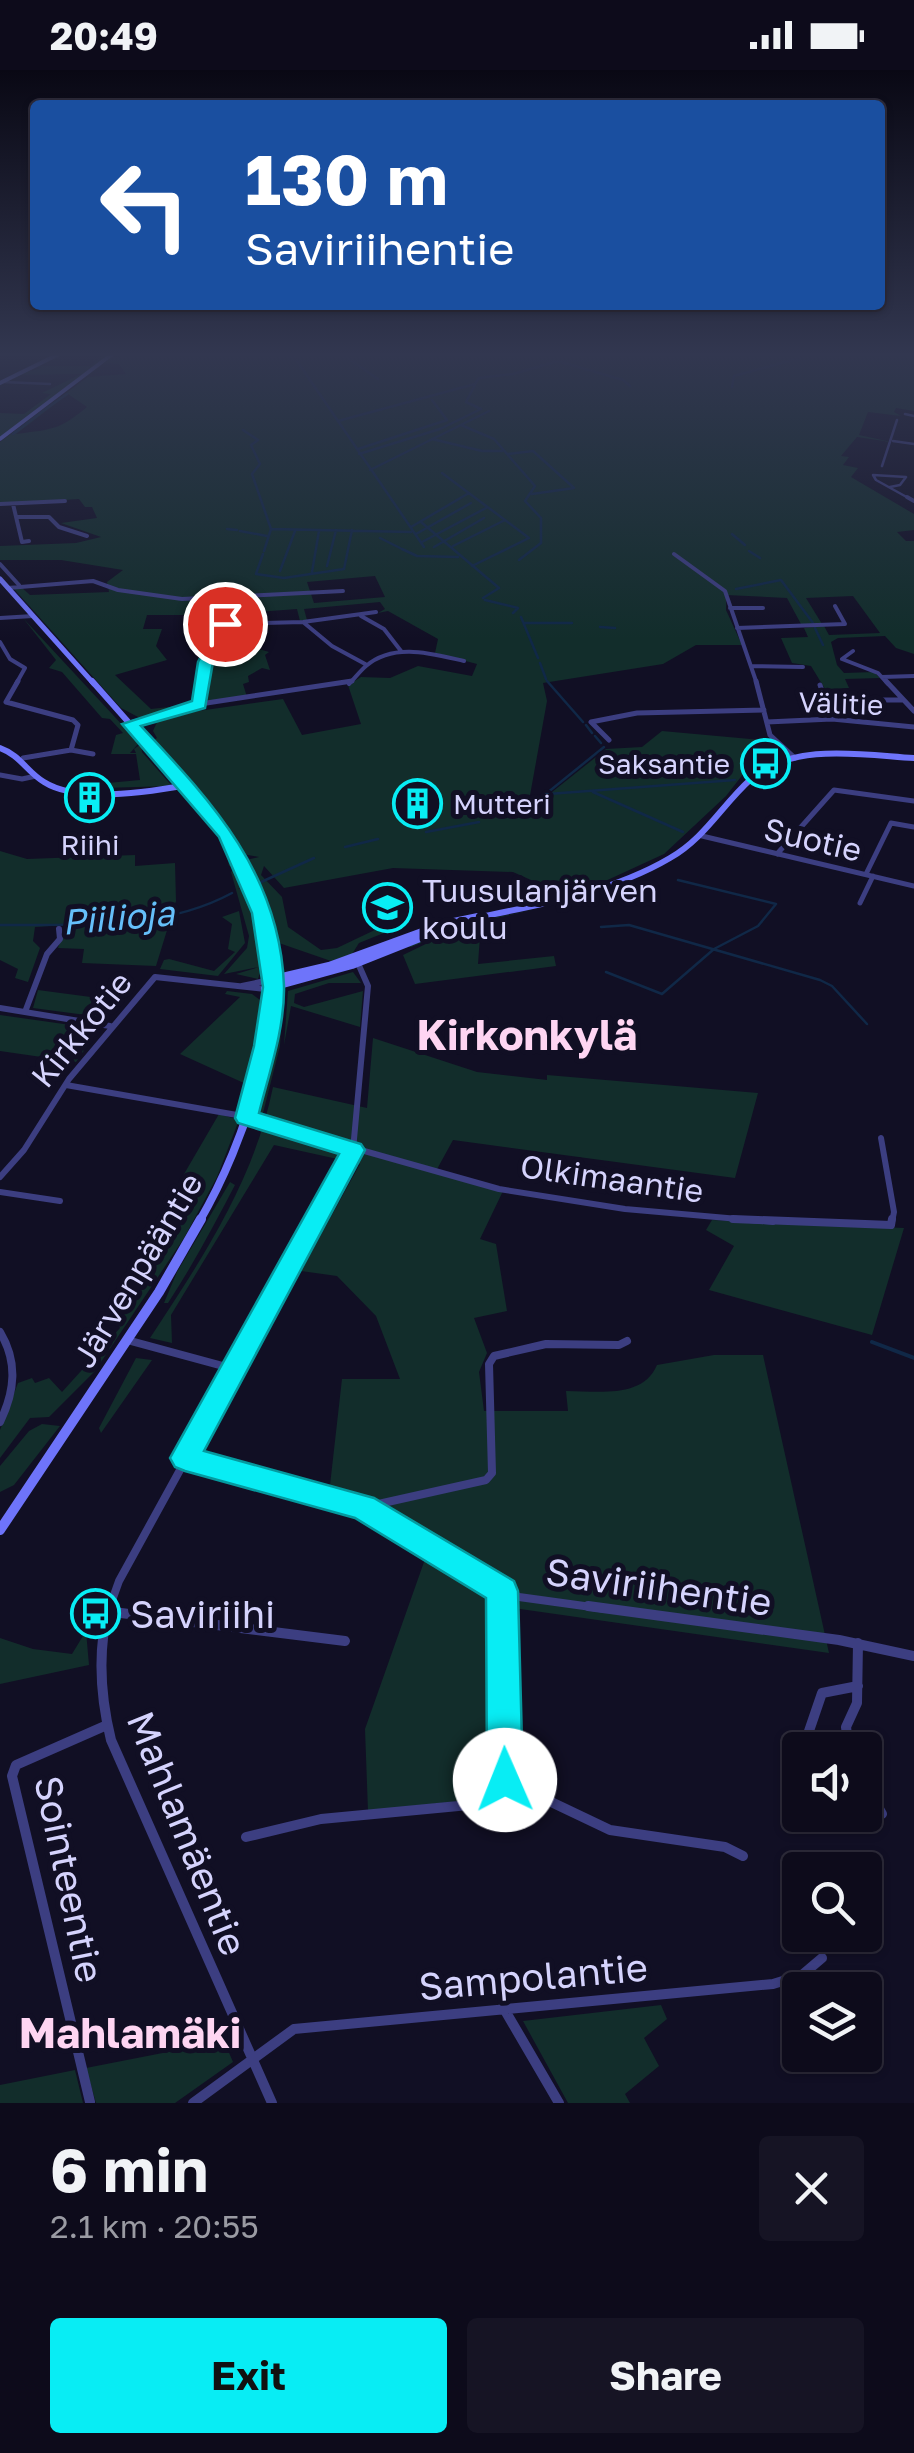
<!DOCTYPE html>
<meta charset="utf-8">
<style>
body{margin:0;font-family:"Golos Text",sans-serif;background:#161424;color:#f1f3f6;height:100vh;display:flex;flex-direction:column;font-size:38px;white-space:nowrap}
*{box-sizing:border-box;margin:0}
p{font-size:32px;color:#9a9ba3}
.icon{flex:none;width:55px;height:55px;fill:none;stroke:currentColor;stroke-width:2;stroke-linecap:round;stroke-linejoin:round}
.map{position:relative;height:2033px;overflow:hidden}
.drawer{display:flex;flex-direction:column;background:#0d0b1b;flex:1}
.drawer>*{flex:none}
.hud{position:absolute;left:30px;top:30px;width:855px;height:210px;border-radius:10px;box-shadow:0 2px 8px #0004,0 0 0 2px #2d2b3a;background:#1a4fa0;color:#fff;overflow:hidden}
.fabs{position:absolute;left:782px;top:1662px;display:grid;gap:20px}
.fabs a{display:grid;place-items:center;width:100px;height:100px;border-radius:10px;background:#0d0b1b;box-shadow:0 2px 8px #0004,0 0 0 2px #2d2b3a;font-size:50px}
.pin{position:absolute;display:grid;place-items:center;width:85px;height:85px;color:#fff;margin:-42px;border:5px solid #fff;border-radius:50%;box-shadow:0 2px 10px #0007}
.me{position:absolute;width:110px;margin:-55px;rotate:359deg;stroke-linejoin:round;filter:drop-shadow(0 0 8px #0008)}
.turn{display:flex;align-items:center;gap:35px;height:210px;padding:0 50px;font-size:45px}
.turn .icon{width:130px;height:130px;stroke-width:2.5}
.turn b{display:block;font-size:70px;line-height:85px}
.round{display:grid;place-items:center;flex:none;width:105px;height:105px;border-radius:10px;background:#161424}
.summary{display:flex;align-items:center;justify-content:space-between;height:170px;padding:0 50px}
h1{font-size:60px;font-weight:700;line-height:75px}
.action{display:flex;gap:20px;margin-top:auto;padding:20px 50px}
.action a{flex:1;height:115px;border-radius:10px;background:#08edf4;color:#111;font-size:40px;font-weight:700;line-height:115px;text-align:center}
.action a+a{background:#161424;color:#f1f3f6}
.status{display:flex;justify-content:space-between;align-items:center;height:70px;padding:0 50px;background:#0d0b1b;direction:ltr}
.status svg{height:28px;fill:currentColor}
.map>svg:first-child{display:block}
.green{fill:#122d2b;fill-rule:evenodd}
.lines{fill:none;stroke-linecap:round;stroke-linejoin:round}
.stream-far1{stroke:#102847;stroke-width:2.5}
.stream{stroke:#102847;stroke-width:4}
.street-far5{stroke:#3c3e81;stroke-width:2.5}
.street-far4{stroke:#3c3e81;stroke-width:4}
.street-far3{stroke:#3c3e81;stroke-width:5}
.street-far2{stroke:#3c3e81;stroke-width:6}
.street-far1{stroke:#3c3e81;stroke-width:8}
.street{stroke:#3c3e81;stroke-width:10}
.secondary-far4{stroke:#6e74fa;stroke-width:4}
.secondary-far3{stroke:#6e74fa;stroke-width:5}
.secondary-far2{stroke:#6e74fa;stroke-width:6}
.secondary-far1{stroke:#6e74fa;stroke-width:8}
.secondary{stroke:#6e74fa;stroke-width:10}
.route{fill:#08edf4;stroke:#059a9f;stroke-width:2.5}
.labels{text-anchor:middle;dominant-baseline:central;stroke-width:10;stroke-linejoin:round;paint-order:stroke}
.far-street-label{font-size:28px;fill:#d5d3fd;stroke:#110f24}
.far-poi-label{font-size:28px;fill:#d5d3fd;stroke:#110f24;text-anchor:end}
.street-label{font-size:32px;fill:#d5d3fd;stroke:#110f24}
.poi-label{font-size:32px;fill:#d5d3fd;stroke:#110f24;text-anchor:start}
.water-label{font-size:35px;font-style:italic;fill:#65bffa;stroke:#110f24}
.near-street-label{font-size:38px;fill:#d5d3fd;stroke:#110f24}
.near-poi-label{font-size:38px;fill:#d5d3fd;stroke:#110f24;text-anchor:start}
.district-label{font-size:42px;font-weight:bold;fill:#fed5f2;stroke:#110f24}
.near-neighbourhood-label{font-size:42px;font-weight:bold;fill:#fed5f2;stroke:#110f24}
</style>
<div class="status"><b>20:49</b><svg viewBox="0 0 49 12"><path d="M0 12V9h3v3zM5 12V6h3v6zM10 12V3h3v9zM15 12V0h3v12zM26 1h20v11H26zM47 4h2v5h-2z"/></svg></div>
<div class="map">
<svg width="914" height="2033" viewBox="0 0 914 2033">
<rect width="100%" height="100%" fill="#110f24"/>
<!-- green -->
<path class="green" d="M102 285H108L0 368V343L24 344 51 324 42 323 81 304 14 305 42 298 31 296H90Z
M113 285 116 288 124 285H914V341L896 338 894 342 901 346 868 342 859 365 891 372 857 367 841 386 849 387 843 395 858 398 851 407 914 444V460L897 462 906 471H914V584L896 578 885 566 838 568 831 572 837 595 844 603 874 602 880 608 845 609 849 618 825 619 811 596 792 593 781 568 808 567 804 558 824 556 829 565 880 563 853 526 806 528 822 554 802 556 787 528 726 525V540L742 575H696L663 594 543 613 547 631 527 742 606 679 642 677 662 661 773 671 784 684 744 703 726 726 664 784 601 813 551 827 531 810 513 802 393 798 284 818 264 796 261 805 282 827 288 857 321 880 337 878 379 858 411 852 359 873 352 884 331 891 276 872 246 790 259 787 243 784 208 731 152 671 157 668 153 661 157 652 198 641 283 629 302 665 361 654 348 615 361 607 390 608 418 596 472 606 477 594 435 583 438 569 388 541 378 543 385 539 380 532 304 539 307 550 300 551 297 539 246 543 240 558 231 566V576L244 582 252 577 269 582 265 585 270 600 262 598 248 606 249 612 243 614 247 627 202 633 208 587 233 545H147L143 559H162L156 576 167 590 115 605 151 639 196 634 140 648 121 638 14 519 21 517 30 525 109 522 107 512 123 500 61 490H0V476L76 473 101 467 61 453 97 448 92 437H85L79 429 0 434V372L88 307 126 304 119 294 105 293ZM68 324 87 337C59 360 54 359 16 364ZM375 506 385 527 314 533 307 512Z
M23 548 139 673 130 683H136L134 679 141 674 142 682 172 716 67 719 71 712 86 715 140 710 136 684H111L116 665 123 663 110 649 102 648 62 602 49 598 56 590Z
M219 770H225L247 814 238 819 247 816C256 844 269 881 258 909L236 904 259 897 224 904 247 878 249 866 231 802 237 797 229 796 226 780Z
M0 781 27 789 135 785V796L175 793 176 831 156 896 82 893 84 879 58 878 65 855 35 857 33 871 40 878 28 912 15 908 18 899 0 890Z
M537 839 469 854 504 849 505 864 480 866 478 894 554 886 556 896 415 914 403 885 461 857 411 877 404 876 473 852Z
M239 841 245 873 218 906 160 899 164 890 169 889 214 901 235 882 228 879 232 854 222 847Z
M353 902 361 913H329L295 924 294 933 304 937 363 921 360 957 291 936 284 975 288 921Z
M283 919 280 976 261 1051 253 1049V1044L267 999Z
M38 920 121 931 108 946 101 947 33 938Z
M227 921 252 924 260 930 255 964 259 980 243 1038 240 1034 246 1014 180 984 240 927 225 924Z
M0 945 99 959 76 992 0 981Z
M373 968 477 1002 547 1010V1005L758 1023 735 1108 453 1070 436 1101 503 1121 480 1169 496 1174 507 1241 474 1248 487 1283 479 1302 484 1341H568L566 1321C597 1321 643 1329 657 1295L714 1285H763L829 1583 506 1537 509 1702 480 1729 368 1741 365 1659 430 1475 370 1440 329 1424 342 1309H400L376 1246 337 1206 301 1201 360 1094 274 1075 171 1245 172 1273 150 1268C202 1189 254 1111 273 1017L367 1038Z
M219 1044 239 1050 217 1107 184 1168 95 1301 49 1347 30 1348 0 1388V1360L18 1313 32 1308 35 1313 49 1308 62 1322 120 1258 110 1239 177 1144 166 1135Z
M230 1112 235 1115C214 1155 193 1195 168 1233H164L177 1202Z
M712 1150 904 1158 872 1265 709 1220 734 1176 706 1160Z
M136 1288 152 1290 101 1363 99 1358Z
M42 1354 60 1356 14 1415 0 1422V1396L29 1361Z
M86 1561 89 1595 0 1614V1568L33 1579 72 1584Z
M661 1935 667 1949 644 1968 659 1996 625 2024 630 2033H568L523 1951Z
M224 1971 233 1992 175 2033H96L86 1998Z
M75 2000 83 2033H0V2015Z"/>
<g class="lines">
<!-- stream-far1 -->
<path class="stream-far1" d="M287 285 295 288 424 477
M343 285 378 309
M732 317 734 306 800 288 798 285
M40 343 67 324
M338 351 475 314 479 308 513 304 558 291 623 310 630 316
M461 355 494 369 535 416 525 431 541 448V473L519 490
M243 360 258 370 251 375 260 394 252 404 271 459 264 481
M13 364 39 344
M432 369 482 381H502
M358 379 447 350 432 330
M359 384 440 359 481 339 466 332 475 315
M508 384 533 381 574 418 532 424
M370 400 489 341
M442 403 529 468 472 496
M421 452 499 518 483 528
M411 457 469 423
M227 459 237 460
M271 459 411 462
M240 461 267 466
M416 464 471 433
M732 464 745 475
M380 468 400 478
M422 472 486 438
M453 476 505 450
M434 477 484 448
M402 479 417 486 458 487
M749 481 760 488
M263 484 256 504 284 508 344 499 352 460
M327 496 336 460
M280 501 295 461
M312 502 319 461
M736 519 781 510 813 553
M485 530 518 538 513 543
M521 547 538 588
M525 553H572
M600 557 615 558
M815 558 823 575
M540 593 546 609
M547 611 583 652
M586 655 592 663
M595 666 601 673
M593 722 683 762
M548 724 735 710
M526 740 604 677
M509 745 522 741
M426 762 479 752
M345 777 378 769
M259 813 314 788
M0 855C78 854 162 861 232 823
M601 857 629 855 820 910 832 916 867 954
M606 902 662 924 714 879 758 856 776 834 678 810"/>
<!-- stream -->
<path class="stream" d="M872 1272 914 1288"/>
<!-- street-far5 -->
<path class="street-far5" d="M3 312 50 314
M905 344 914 346
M893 371 914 374
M882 396 897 350
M890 417 900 415 906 407 873 405 876 410 912 430"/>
<!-- street-far4 -->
<path class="street-far4" d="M907 427 914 431
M0 434 65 431
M13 434 22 472 29 471
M17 447H49L59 457 87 466
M674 484 725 521 757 614
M0 494 19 515
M8 518 93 511 118 520 182 529 343 521
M730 538H763
M361 546 384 559 401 581
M0 548 33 546
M303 552 332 576 367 595
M737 558 845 554 835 536
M0 572 10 589 25 598 16 614
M853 581 842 589 878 603 888 614
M752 596 803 597
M882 607 914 606
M202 614 205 592 225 554 303 552 376 542
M349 614C355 608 360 601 366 596 394 572 433 584 464 591"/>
<!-- street-far3 -->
<path class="street-far3" d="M18 611 6 632 73 650 78 655 71 680 23 688
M756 611 770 665 795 688
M886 611 914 641
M820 615 832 649
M876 630H902
M200 634 352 611
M767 652 832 649 914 657
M130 653 200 634 203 611
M609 670 591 652 637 643 764 640
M71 680 93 684
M0 705 22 709 36 706
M702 766 914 816
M777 784 834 720 914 731
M866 804 891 753 914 757
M860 833 873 806"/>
<!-- street-far2 -->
<path class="street-far2" d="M242 916 265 911
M0 938 110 956
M25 942 47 884 60 869 59 859
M66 1015 237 1045 499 1119 625 1139 773 1152
M881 1068 894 1142 892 1152
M0 1107 24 1080 69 1009 155 907 265 919
M0 1122 60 1131
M316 1152 353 1080 368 916 357 891"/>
<!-- street-far1 -->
<path class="street-far1" d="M733 1149 891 1155 892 1149
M0 1262C18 1292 15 1321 0 1352
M127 1270 234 1299
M185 1388 363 1437 519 1527 606 1539
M365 1437 486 1410 492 1403 489 1294 494 1286 546 1274 619 1275 627 1271
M502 1521V1539
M109 1539 119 1511 318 1149"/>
<!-- street -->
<path class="street" d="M109 1536C97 1581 100 1625 111 1670L272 2033
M502 1536 505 1710
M588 1536 839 1570 914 1586
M105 1541 345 1571
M811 1680 809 1661 822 1623 858 1616
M849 1680 846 1657 857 1633 858 1573
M505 1710 610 1760 725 1777 743 1786
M865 1714 882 1744H865
M246 1767 321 1749 469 1735 487 1729 505 1710
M503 1937 559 2033
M90 2032 12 1706 16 1695 107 1655
M193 2033 294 1959 773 1914 802 1905 822 1888"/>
<!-- secondary-far4 -->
<path class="secondary-far4" d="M0 313 57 285
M0 369 111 285"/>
<!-- secondary-far3 -->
<path class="secondary-far3" d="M0 509 94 614"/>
<!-- secondary-far2 -->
<path class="secondary-far2" d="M92 611 223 759 234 776 261 850
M0 678C20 685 27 702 44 712 77 733 150 722 187 715
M465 850C533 836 609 824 670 788 705 768 722 735 751 709 793 672 863 685 914 688"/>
<!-- secondary-far1 -->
<path class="secondary-far1" d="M265 911 329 896 444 854 478 847
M265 919 352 895 440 860
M199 1152C245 1074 293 935 260 847"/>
<!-- secondary -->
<path class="secondary" d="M0 1460 159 1222 201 1149"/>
</g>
<!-- sky -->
<linearGradient id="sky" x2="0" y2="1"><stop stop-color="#090814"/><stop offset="0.5" stop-color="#323750"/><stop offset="1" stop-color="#323750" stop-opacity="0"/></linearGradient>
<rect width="914" height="569" fill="url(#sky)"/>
<!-- route -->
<path class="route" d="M220 551 232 554 213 592 205 638 141 656C212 732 280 804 284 916 285 958 269 1003 259 1043L361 1074 365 1080 204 1381 374 1428 514 1511 518 1521 523 1710 518 1722 505 1727 492 1722 487 1710 486 1528 355 1448 185 1401 175 1397 170 1388 339 1084 238 1053 235 1048 254 976 263 917 252 843 219 767 122 654 192 631 198 592Z"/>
<!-- icons -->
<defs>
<symbol id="bus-ring" viewBox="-11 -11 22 22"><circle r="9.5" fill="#110f24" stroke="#08edf4" stroke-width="1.5"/><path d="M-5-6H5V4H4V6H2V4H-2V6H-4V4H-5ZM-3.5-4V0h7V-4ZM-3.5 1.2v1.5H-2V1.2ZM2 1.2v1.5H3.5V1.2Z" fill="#08edf4"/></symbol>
<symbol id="building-ring" viewBox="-11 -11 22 22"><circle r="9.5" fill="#110f24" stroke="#08edf4" stroke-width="1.5"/><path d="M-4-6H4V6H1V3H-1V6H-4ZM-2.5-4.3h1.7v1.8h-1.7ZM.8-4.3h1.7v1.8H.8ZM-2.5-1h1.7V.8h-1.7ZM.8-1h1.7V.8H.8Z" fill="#08edf4"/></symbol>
<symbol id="school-ring" viewBox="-11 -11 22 22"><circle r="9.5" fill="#110f24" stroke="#08edf4" stroke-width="1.5"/><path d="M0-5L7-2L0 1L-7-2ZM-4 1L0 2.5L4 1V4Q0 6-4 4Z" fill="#08edf4"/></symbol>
</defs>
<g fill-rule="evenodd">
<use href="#bus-ring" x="738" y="666" width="55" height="55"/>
<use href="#building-ring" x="62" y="700" width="55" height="55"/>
<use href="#building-ring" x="390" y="706" width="55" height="55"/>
<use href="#school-ring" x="360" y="810" width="55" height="55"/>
<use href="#bus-ring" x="68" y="1516" width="55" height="55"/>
</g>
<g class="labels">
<!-- far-street labels -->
<g class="far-street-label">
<text transform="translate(841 633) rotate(2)">Välitie</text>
</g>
<!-- far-poi labels -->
<g class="far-poi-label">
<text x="730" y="693">Saksantie</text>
<text x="453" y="733" text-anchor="start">Mutteri</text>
<text x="90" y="774" text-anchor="middle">Riihi</text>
</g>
<!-- street labels -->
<g class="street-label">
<text transform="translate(813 769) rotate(13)">Suotie</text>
<text transform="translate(81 959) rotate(-51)">Kirkkotie</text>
<text transform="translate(612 1108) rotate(8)">Olkimaantie</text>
<text transform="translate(137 1200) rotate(-59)">Järvenpääntie</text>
</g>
<!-- poi labels -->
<g class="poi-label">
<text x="422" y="820">Tuusulanjärven<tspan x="422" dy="37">koulu</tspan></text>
</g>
<!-- water labels -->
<g class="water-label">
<text transform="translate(118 847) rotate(-5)">Piilioja</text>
</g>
<!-- near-street labels -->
<g class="near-street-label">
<text transform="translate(659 1516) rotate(8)">Saviriihentie</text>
<text transform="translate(188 1763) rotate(68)">Mahlamäentie</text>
<text transform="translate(70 1809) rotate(78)">Sointeentie</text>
<text transform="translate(533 1906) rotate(-5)">Sampolantie</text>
</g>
<!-- near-poi labels -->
<g class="near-poi-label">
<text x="130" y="1543">Saviriihi</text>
</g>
<!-- district labels -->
<g class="district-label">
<text x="527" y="964">Kirkonkylä</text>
</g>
<!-- near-neighbourhood labels -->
<g class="near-neighbourhood-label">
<text x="130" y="1962">Mahlamäki</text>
</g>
</g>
</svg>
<div class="fabs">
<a><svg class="icon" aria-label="sound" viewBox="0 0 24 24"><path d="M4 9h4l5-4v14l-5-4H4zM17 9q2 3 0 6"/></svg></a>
<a><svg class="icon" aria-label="search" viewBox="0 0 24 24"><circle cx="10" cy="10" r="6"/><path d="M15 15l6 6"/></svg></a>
<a><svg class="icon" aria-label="layers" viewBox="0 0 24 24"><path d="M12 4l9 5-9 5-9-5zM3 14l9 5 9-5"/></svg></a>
</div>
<div class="pin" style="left:225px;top:554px;background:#d93025"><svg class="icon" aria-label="arrive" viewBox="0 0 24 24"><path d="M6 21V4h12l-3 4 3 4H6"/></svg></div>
<svg class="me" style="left:505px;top:1710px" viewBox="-20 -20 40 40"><circle r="19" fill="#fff"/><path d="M0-13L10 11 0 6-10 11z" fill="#08edf4"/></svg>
<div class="hud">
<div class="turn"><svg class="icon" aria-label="left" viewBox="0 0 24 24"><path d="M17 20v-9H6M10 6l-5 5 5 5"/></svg><div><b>130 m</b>Saviriihentie</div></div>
</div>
</div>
<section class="drawer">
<div class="summary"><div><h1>6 min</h1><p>2.1 km · 20:55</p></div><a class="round"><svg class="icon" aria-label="close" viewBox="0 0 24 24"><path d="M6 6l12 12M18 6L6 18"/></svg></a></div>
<div class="action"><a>Exit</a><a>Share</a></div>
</section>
